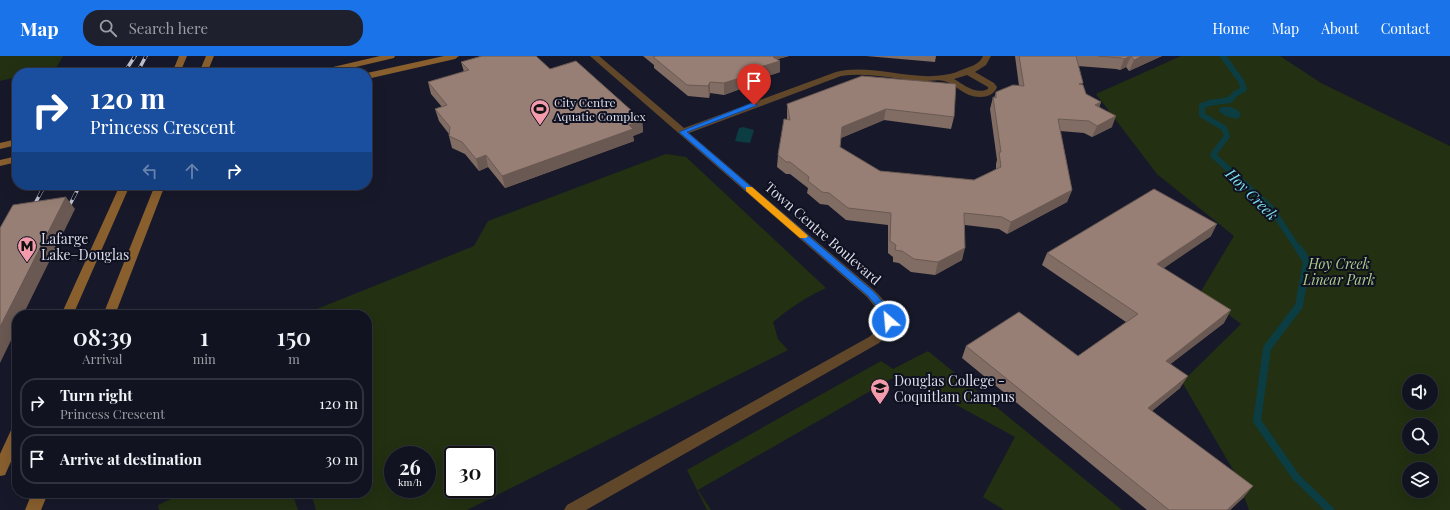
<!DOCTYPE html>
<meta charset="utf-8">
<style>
body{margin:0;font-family:"Playfair Display",serif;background:#1e202d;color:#f1f3f6;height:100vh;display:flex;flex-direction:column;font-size:15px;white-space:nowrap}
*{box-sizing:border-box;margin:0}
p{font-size:13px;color:#9c9ea5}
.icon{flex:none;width:22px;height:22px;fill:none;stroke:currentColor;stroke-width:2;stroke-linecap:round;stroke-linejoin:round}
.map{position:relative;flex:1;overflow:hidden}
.panel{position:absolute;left:12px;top:254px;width:360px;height:188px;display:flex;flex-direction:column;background:#111320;border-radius:16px;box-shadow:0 4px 16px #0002,0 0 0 1px #30323e}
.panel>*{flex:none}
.hud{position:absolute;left:12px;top:12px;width:360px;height:122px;border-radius:16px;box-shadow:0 4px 16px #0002,0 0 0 1px #30323e;background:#1a4fa0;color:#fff;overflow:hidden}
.controls{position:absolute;left:1402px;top:318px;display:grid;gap:8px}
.controls a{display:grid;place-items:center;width:36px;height:36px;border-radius:50%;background:#111320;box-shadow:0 4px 16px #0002,0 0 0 1px #30323e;font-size:20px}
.speed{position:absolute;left:384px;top:390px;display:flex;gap:8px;font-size:20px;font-weight:700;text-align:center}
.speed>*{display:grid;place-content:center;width:52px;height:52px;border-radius:50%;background:#111320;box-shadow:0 4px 16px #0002,0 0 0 1px #30323e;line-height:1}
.speed small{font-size:10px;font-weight:400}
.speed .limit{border:2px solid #111;border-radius:6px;background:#fff;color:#111}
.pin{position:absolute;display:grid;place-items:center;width:34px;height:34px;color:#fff;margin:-41px -17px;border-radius:50% 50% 50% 0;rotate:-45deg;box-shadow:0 0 4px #0007}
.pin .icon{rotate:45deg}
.me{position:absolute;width:44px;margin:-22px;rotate:333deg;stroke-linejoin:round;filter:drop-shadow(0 0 3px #0008)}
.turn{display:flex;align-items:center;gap:14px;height:84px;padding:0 12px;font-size:18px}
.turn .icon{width:52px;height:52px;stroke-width:2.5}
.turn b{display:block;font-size:28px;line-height:34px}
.lanes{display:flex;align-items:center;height:38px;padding:0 12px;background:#0003;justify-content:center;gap:20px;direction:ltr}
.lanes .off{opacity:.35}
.eta{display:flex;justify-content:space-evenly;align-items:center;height:68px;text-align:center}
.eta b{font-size:24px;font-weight:600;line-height:28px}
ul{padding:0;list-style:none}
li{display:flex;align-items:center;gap:12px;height:50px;margin:0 8px 6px;padding:0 4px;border:2px solid #30323e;border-radius:16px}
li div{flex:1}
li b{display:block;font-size:15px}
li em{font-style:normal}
header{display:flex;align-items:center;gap:24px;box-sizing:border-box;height:56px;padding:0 20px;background:#1a73e8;color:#fff}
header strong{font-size:19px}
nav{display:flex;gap:22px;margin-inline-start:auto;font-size:14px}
.search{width:280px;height:36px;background:#1e202d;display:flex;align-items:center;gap:10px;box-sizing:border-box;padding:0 14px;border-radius:16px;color:#9c9ea5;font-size:15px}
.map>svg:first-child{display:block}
.green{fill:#233011;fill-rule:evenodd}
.water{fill:#0b3d43}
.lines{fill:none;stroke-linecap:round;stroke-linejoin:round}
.stream-far1{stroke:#0b3d43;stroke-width:6}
.stream{stroke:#0b3d43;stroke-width:8}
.minor{fill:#61472a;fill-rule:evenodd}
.secondary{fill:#895f2e;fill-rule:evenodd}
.rail-casing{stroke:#bfc0cd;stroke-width:3.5}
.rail{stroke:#0f1020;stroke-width:2.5;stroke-dasharray:8;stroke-linecap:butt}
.wall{fill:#826d65}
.shaded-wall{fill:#6a5952}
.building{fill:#977f75;stroke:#6a5952}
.route{fill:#1a73e8;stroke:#114b97}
.slow{fill:#f59e0b}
.labels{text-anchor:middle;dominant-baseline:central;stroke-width:4;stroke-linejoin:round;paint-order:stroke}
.far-poi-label{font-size:12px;fill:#dcddea;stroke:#0f1020;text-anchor:start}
.street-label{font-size:14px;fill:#dcddea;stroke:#0f1020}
.poi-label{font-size:14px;fill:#dcddea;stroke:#0f1020;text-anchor:start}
.park-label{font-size:14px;font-style:italic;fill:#aecc8a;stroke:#0f1020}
.water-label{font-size:15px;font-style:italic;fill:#7ee0ed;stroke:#0f1020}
</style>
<header>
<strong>Map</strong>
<div class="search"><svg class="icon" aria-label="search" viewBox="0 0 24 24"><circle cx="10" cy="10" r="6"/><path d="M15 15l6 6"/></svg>Search here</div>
<nav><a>Home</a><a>Map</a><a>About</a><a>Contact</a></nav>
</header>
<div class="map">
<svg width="1450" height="454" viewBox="0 0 1450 454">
<rect width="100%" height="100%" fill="#17192a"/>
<!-- green -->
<path class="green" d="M0 0H63L56 12 34 17H17V21L0 25Z
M1181 0H1280L1321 27 1450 90V454H1249L1236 419 1182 326 1241 268 1200 237 1234 180 1157 118 1096 38ZM1409 325H1431V347H1409ZM1409 369H1431V391H1409ZM1409 413H1431V435H1409Z
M666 98 686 101 826 232C806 241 790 252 773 266L778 283 788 294 467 454H316L311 437H367V259H302L474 190 488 165ZM393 399H427V433H393ZM453 399H487V433H453Z
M928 295 1122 454H1004L983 441 1015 381 900 318 698 434 711 454H707L687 414 881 305 893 313Z
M184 437H292L298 454H159L158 449Z"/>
<!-- water -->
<path class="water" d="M1222 51H1231L1239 55 1241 60 1237 63 1225 60 1218 54Z
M743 71 754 74 750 87 735 85 739 72Z"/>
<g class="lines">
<!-- stream-far1 -->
<path class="stream-far1" d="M1223 0 1241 25 1244 33 1235 38 1230 44 1209 47 1202 50V59L1224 72 1227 80 1213 99 1271 152 1299 194"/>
<!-- stream -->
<path class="stream" d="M1299 193 1307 205 1299 250 1267 292 1257 365 1296 421 1330 454"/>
<!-- minor -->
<path class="minor" d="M590 0H599L684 72 836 16C878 6 923 32 964 13 971 10 979 9 983 0H991L986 9 975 16 994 27 997 31C995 38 987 41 980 41 964 41 956 28 944 25 937 23 927 26 920 25 893 23 868 16 841 20L689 77 875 235C895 255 903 267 879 287L586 454H564L567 449 869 281 877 274 882 266 880 257 867 241ZM967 19 988 31V33C976 39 964 29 954 23Z"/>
<!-- secondary -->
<path class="secondary" d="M179 0H187L180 17H172Z
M206 0H214L207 17H199Z
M380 0H395L394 2 330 17H315L316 15Z
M444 0H459L455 3 367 23V17Z
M17 83V89L0 93V87Z
M17 100V106L0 110V104Z
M120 129H130L73 259H61Z
M155 129H165L115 259H103Z
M17 370V392L5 419 0 420V398L12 372Z
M32 437H48L41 454H25Z"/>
<defs>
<path id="rail" d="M124 17 135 0
M137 17 146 0
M31 155 45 129
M65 158 80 129"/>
</defs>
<!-- rail casing -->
<use href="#rail" class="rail-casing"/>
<!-- rail -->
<use href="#rail" class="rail"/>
</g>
<!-- wall -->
<path class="wall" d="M643 0H789L778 3 780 16 753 25 751 29 724 39 710 37 709 42 688 40 654 12V9Z
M866 0H936L935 6Z
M1015 0H1162L1129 15 1126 11 1120 14 1116 13 1078 10 1083 27 1082 28 1086 38 1101 46 1099 51 1112 71 1092 81 1084 77 1060 75 1072 134 1067 146 1007 178 999 173 965 169 962 204 935 219 911 216 899 207 893 206V201L888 197V169L846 164 828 149 820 148 807 137 808 132 790 118H786L777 111 778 99 787 64V48L862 20 954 61 951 73 884 64 841 82 840 91 880 115 974 124 996 113V108L997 104 990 53 993 41 994 42 996 36 1019 30Z
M461 6 550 13 642 64 643 76 633 80 634 85 505 132 488 111 479 115 465 98 452 92 449 80V78L439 65 435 53 442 51 431 38 428 26 464 16Z
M1211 180 1163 212 1224 267 1170 308 1180 332 1152 355 1244 441 1230 454H1147L962 302 966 290 1078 300 1126 266 1042 209 1047 197Z"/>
<!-- shaded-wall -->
<path class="shaded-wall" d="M771 0H789L778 3V6L780 5V16L753 25 751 29 724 39V27L754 13Z
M1131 0 1126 11 1120 14 1124 3Z
M1142 0H1162L1129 15 1134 4Z
M710 26V37L709 42 708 30Z
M1101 46 1097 58 1095 49Z
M886 53 884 64 841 82 842 71Z
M1116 60 1112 71 1092 81 1097 70Z
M642 64 643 76 633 80 634 85 505 132 502 120Z
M486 99 488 111 479 115 476 103Z
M1072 134 1067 146 1007 178 1011 166Z
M66 141 75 153 23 259H17V272L0 307V271Z
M1217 168 1211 180 1151 221 1157 208Z
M965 192 962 204 935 219 938 206Z
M1231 254 1224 267 1159 317 1166 305Z
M1188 320 1180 332 1141 364 1148 352Z
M1253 430 1244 441 1230 454H1227Z"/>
<!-- building -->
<path class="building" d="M482 0H536L550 13 576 5 642 64 629 69 633 73 502 120 486 99 476 103 462 86 449 80 450 71 435 53 447 49 428 26 469 14 461 6Z
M656 0H775L773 1 780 5 754 13 752 18 724 27 710 26 708 30 687 29 653 1Z
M1019 0H1076L1083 27 1079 28 1083 29 1086 38 1101 46 1095 49 1116 60 1097 70 1089 65 1058 63 1072 134 1011 166 1002 161 964 157 965 192 938 206 914 203 902 195 895 194 896 189 890 185 891 157 848 152 829 137 822 136 808 125 809 121 790 106H786L778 99 784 63 790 64 787 48 862 20 956 28 954 61 886 53 842 71 840 91 880 115 974 124 1001 111 999 96H1001L993 41 996 42V36L1013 29 1024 30Z
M1098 0H1142L1134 4 1131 0 1124 3 1121 2Z
M1154 133 1217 168 1157 208 1231 254 1166 305 1188 320 1148 352 1253 430 1227 454H1169L966 290 1019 256 1078 300 1138 258 1047 197Z
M66 141 0 271V172L13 149Z"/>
<!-- route -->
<path class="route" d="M752 47 758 49 687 76 874 236 888 252 894 265 892 267H886L881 255 868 240 679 76Z"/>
<!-- slow -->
<path class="slow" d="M746 131H752L806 178 808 180 806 182H800L746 135Z"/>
<!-- icons -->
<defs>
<symbol id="stadium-pin" viewBox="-11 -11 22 30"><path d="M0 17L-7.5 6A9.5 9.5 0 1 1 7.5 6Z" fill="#f39aac" stroke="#0f1020"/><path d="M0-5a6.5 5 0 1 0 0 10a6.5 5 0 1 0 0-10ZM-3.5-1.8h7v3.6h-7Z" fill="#111"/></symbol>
<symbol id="metro-pin" viewBox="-11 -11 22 30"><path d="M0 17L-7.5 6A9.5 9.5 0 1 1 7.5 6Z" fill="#f39aac" stroke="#0f1020"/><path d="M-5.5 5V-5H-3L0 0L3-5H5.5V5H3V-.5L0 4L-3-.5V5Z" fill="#111"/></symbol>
<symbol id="university-pin" viewBox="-11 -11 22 30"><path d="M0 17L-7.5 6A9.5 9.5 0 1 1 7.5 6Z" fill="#f39aac" stroke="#0f1020"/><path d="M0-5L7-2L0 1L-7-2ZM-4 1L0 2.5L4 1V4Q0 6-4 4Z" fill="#111"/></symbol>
</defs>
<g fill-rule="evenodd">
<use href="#stadium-pin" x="529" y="42" width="22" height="30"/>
<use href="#metro-pin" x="16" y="179" width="22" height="30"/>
<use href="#university-pin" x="869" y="321" width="22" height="30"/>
</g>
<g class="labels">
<!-- far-poi labels -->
<g class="far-poi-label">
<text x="554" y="46">City Centre<tspan x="554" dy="14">Aquatic Complex</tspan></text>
</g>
<!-- street labels -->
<g class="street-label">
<text transform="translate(823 177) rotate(41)">Town Centre Boulevard</text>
</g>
<!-- poi labels -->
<g class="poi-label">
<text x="41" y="182">Lafarge<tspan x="41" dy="16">Lake–Douglas</tspan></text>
<text x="894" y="324">Douglas College -<tspan x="894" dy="16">Coquitlam Campus</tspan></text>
</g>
<!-- park labels -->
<g class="park-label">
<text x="1339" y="207">Hoy Creek<tspan x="1339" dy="16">Linear Park</tspan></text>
</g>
<!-- water labels -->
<g class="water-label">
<text transform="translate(1252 138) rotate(45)">Hoy Creek</text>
</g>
</g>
</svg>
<div class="controls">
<a><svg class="icon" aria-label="sound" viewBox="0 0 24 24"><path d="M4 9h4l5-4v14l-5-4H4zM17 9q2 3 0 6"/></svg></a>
<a><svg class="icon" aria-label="search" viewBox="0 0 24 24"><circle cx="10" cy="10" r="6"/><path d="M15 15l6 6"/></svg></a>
<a><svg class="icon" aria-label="layers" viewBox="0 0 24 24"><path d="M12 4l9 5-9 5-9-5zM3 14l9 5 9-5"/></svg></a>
</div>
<div class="speed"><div>26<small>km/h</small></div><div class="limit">30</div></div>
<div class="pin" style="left:754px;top:49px;background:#d93025"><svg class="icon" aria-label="arrive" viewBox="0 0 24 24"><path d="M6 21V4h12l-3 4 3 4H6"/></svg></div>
<svg class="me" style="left:889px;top:265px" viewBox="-20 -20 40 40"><circle r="17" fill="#1a73e8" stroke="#fff" stroke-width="3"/><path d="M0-11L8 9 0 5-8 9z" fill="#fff"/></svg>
<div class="hud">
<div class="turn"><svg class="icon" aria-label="right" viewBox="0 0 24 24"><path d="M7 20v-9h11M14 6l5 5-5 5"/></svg><div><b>120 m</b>Princess Crescent</div></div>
<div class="lanes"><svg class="icon off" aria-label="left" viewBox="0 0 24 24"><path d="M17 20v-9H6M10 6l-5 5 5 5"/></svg><svg class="icon off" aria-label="ahead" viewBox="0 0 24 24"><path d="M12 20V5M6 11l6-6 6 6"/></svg><svg class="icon" aria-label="right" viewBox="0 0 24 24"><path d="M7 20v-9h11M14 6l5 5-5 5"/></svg></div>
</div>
<section class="panel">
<div class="eta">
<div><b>08:39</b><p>Arrival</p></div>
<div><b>1</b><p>min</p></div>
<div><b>150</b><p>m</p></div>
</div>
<ul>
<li><svg class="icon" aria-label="right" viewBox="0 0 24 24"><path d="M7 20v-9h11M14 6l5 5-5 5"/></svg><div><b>Turn right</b><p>Princess Crescent</p></div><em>120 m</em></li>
<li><svg class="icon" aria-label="arrive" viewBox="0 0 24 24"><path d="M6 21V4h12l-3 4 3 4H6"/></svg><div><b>Arrive at destination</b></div><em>30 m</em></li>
</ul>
</section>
</div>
